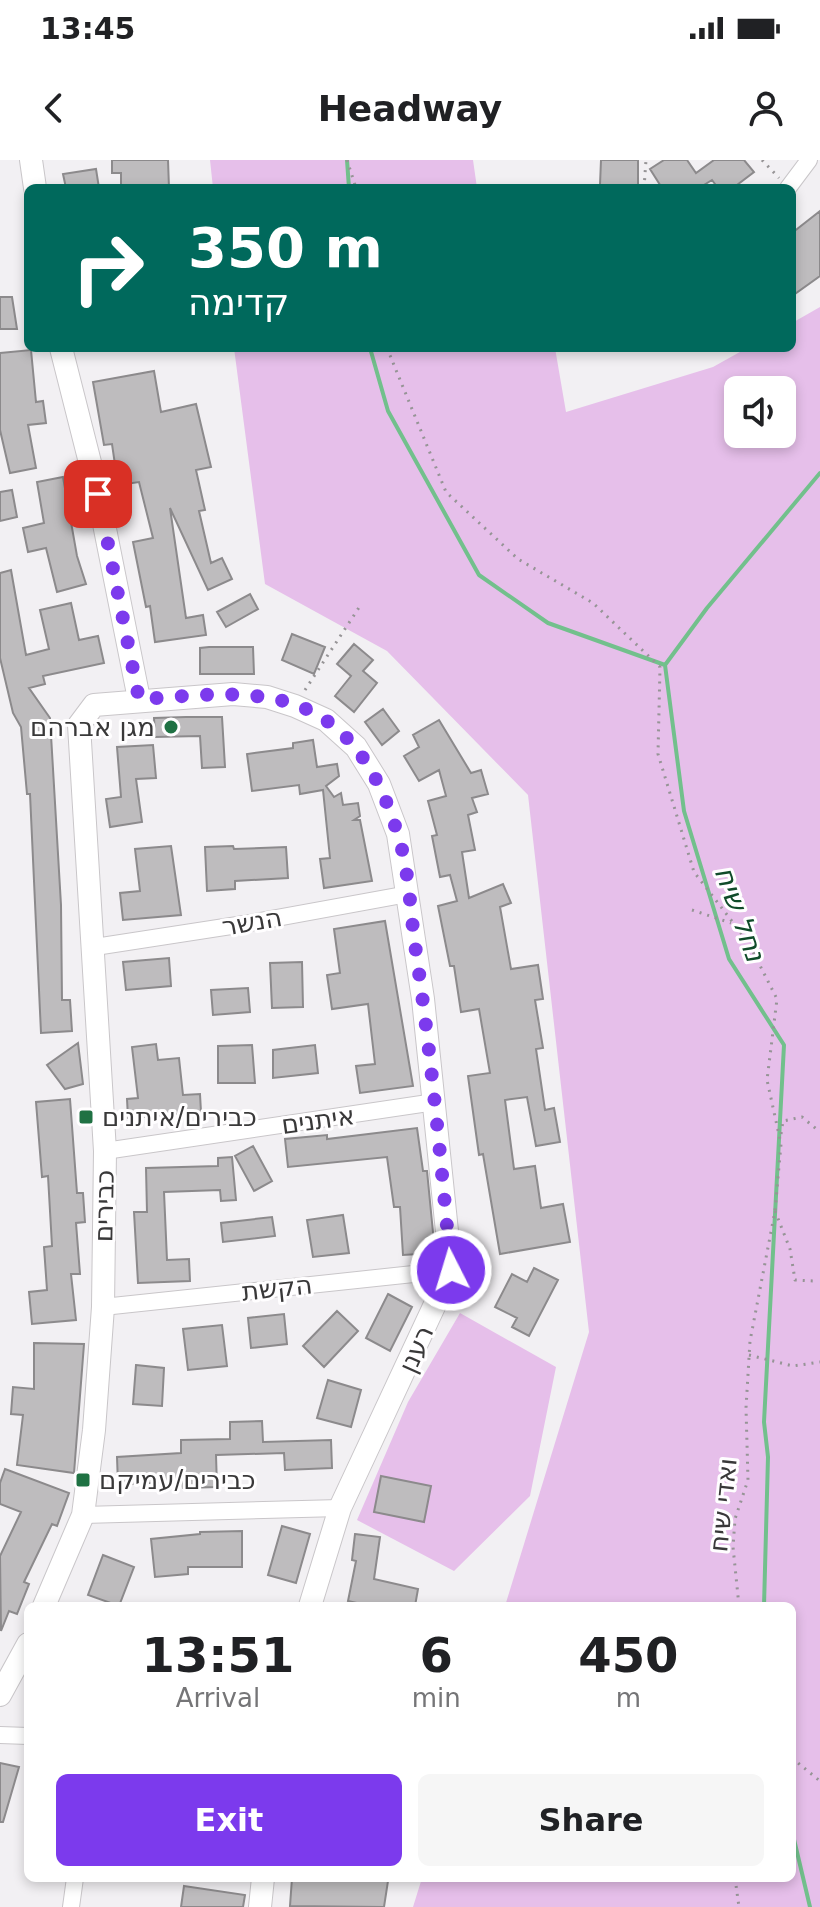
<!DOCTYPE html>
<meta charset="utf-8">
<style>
body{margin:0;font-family:"DejaVu Sans","Noto Sans Hebrew",sans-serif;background:#f6f6f6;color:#202124;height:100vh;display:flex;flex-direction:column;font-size:30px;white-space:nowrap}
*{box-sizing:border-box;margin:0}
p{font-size:26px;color:#757577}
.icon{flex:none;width:44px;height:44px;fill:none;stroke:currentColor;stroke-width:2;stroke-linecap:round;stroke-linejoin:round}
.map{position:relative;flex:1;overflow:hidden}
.side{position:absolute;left:24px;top:1442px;width:772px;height:280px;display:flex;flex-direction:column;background:#fff;border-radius:12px;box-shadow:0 4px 12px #0003}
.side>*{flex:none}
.guide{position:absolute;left:24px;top:24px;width:772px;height:168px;border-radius:12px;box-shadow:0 4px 12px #0003;background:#00695c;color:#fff;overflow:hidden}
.controls{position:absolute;left:724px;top:216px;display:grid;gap:16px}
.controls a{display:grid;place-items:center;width:72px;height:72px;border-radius:12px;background:#fff;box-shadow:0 4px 12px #0003;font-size:40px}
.pin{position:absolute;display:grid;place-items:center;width:68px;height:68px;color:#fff;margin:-34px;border-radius:16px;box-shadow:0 4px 12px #0006}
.me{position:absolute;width:88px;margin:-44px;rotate:355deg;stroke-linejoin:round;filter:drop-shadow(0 0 6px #0008)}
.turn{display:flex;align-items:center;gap:28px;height:168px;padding:0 32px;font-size:36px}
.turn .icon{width:104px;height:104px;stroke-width:2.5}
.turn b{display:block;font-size:56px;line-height:68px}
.eta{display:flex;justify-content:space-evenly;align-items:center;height:136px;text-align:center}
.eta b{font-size:48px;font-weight:600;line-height:56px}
.primary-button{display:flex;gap:16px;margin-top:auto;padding:16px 32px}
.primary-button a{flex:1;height:92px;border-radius:12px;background:#7c3aed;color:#fff;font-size:32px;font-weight:600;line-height:92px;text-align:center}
.primary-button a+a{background:#f6f6f6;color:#202124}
.status{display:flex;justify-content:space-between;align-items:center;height:56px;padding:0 40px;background:#fff;direction:ltr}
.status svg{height:22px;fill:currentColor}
header{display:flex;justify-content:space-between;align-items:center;height:104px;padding:0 32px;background:#fff;font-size:36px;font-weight:600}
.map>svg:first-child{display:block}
.green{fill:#e6bfea;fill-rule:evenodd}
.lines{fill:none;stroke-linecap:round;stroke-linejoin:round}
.stream{stroke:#72c08c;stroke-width:4}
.building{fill:#bebcbe;stroke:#8c8a8c;stroke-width:2}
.street-casing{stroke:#c9c6c9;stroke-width:18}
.secondary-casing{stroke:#c9c6c9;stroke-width:24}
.path{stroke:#969496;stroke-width:3;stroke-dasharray:2 6;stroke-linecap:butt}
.street{stroke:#fff;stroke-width:16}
.secondary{stroke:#fff;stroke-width:22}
.route{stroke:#7c3aed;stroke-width:14;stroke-dasharray:0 25.2}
.poi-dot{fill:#1f7143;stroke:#fffeff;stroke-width:3}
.labels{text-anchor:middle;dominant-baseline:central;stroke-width:6;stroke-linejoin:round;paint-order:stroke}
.poi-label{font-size:26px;fill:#393839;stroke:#fffeff;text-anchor:start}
.street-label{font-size:26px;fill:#393839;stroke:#fffeff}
.water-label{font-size:28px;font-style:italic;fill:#104b2a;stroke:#fffeff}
</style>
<div class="status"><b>13:45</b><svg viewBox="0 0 49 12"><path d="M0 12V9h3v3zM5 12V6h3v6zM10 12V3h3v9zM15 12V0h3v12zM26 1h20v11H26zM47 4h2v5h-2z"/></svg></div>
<header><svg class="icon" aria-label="back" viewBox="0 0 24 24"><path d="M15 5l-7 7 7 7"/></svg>Headway<svg class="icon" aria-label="person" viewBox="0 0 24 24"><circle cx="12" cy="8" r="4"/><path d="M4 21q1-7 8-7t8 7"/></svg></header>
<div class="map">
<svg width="820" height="1747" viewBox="0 0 820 1747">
<rect width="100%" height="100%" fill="#f2f0f3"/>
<!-- green -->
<path class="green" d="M210 0H473L477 28H213Z
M820 147V1747H413L422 1718H792V1446H505L589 1172 528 635 387 491 265 424 234 188H555L566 252 713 207 747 188H792V163ZM738 230H782V274H738Z
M460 1153 556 1207 530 1336 454 1411 357 1360 408 1242Z"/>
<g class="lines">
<!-- stream -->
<path class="stream" d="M347 0 349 28
M370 188 388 251 479 415 548 463 665 505
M764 1446 768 1297 764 1262 784 885 729 799 684 651 665 505 707 448 820 313
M792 1671 810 1747"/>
</g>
<!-- building -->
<path class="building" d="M112 0H168L169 28H121V13H112Z
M601 0H638V26L600 25Z
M664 0H687L696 13 714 0H744L754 12 733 28H718L712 20 699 28H662L650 9Z
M96 9 99 28H66L63 14Z
M820 51V116L792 136V73Z
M0 137H12L17 169H0Z
M31 190 36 242 43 241 46 263 28 265 36 308 10 313 0 270V193Z
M154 211 161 252 196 244 211 307 196 310 205 350 199 351 211 403 222 398 232 419 208 430 170 348 186 458 203 455 206 475 155 482 150 446 146 447 133 382 153 378 139 322 118 325 112 284 104 285 93 222Z
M63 317 77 396 86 424 57 432 46 388 28 392 23 368 44 363 37 322Z
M12 330 17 357 0 361V332Z
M11 410 26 495 49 489 40 450 71 443 79 480 98 476 104 503 43 516 45 524 29 528 50 558 61 745 62 840H70L72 871 41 873 30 634H27L21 567 13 553 0 498V413Z
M250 434 258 449 226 467 217 452Z
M292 474 325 487 314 514 282 500Z
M354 484 373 500 363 511 377 523 354 552 335 536 351 516 337 504Z
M209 487H253L254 514H200V488Z
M383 549 399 571 382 585 365 562Z
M186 557H222L225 607 202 608 200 576 155 577 154 558Z
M439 560 471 613 481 610 488 634 472 638 477 652 468 655 475 690 462 692 469 738 503 724 511 743 500 747 511 809 538 805 543 839 535 840 543 888 536 889 545 950 554 948 560 982 536 986 527 937 505 940 514 1009 535 1006 541 1048 563 1044 570 1082 500 1094 483 994 479 995 468 916 490 913 479 849 461 852 454 806H450L438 746 457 741 450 715 440 717 432 676 437 675 428 641 446 636 439 610 419 621 404 596 419 587 413 575Z
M313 580 317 607 337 604 339 616 326 626 334 637 341 633 343 645 358 643 360 656 354 660H360L372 721 324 728 320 699 330 698 323 630 300 634 299 625 252 631 247 594 293 588V583Z
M153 585 156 618 136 619 142 662 110 667 106 639 121 637 117 587Z
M171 686 181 755 123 760 120 733 140 731 135 689Z
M233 686 234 689 286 687 288 718 235 721V729L207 731 205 687Z
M385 761 413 926 360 933 356 906 375 904 368 844 332 849 327 815 340 813 334 769Z
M169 798 171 826 126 830 123 802Z
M302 802 303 847 272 848 270 803Z
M248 828 250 852 213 855 211 830Z
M78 883 83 924 65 929 47 905Z
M156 884 158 900 179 898 183 935 200 934 201 952 128 958 127 939 138 938 132 887Z
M252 885 255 923H218V886Z
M315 885 318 913 273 918V890Z
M70 939 77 1033H83L85 1062 76 1063 80 1114H71L76 1160 32 1164 29 1132 47 1130 44 1087 52 1086 48 1016 42 1017 36 942Z
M417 968 423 1011H427L435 1093 403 1095 400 1047H394L387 997 288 1007 285 979 327 975V979Z
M253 986 272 1021 254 1031 235 996Z
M232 997 236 1040 221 1041 220 1030 164 1032 167 1100 189 1099 190 1121 138 1123 134 1052H147L146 1008 218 1006V998Z
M343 1055 349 1093 313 1097 307 1060Z
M272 1057 275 1076 223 1082 221 1063Z
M534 1108 558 1120 529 1176 512 1167 517 1158 495 1147 512 1114 527 1122Z
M388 1134 412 1147 390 1191 366 1178Z
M337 1151 358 1171 324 1207 303 1186Z
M284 1154 287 1184 251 1188 248 1158Z
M222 1165 227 1206 188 1210 183 1169Z
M34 1183 84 1184 74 1313 17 1305 23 1255 11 1254 13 1227 34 1229Z
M136 1205 164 1208 162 1246 133 1244Z
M328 1220 361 1230 351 1267 317 1258Z
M262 1261 263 1282 331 1280 332 1308 285 1310 284 1293 216 1295 217 1327 183 1328 182 1321 118 1325 117 1297 181 1293V1280L230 1279V1262Z
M5 1309 69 1333 57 1366 52 1364 24 1422 29 1424 17 1454 9 1451 1 1471 0 1396 21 1352 0 1344V1323Z
M381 1316 431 1326 424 1362 374 1352Z
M282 1366 310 1374 296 1423 268 1415Z
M242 1371V1407H188V1414L155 1417 151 1379 200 1374V1372Z
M355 1374 380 1377 374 1419 418 1429 415 1446H370L348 1441 356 1401 352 1400Z
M103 1395 134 1407 119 1446 88 1435Z
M0 1603 19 1607 3 1662H0Z
M292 1718 388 1721 384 1747 290 1746Z
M184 1726 245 1735 243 1747H181Z"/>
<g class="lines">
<defs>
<path id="street" d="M788 28 809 0
M95 787 244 764 408 734
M105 991 435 942
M103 1147 451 1110
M83 1355 340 1348
M0 1575 28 1576
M71 1747 75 1718"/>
<path id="secondary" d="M31 0 35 28
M61 188 98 334 139 539
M44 1446 83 1355 94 1270 103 1147 105 991 79 565 94 545 233 534 267 537 295 546 326 560 356 587 379 624 398 674 423 839 451 1110 340 1348 310 1446
M0 1535 28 1484
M260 1747 263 1718"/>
</defs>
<!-- street casing -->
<use href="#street" class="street-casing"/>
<!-- secondary casing -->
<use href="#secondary" class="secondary-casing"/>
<!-- path -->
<path class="path" d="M347 0 356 28
M762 0 779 18
M644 28 646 0
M387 188 446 332 518 399 593 443 660 507 658 594 694 712 748 782 777 839 767 920 781 984 775 1051 750 1181 746 1248 748 1320 735 1359 733 1387 739 1446
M305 530 360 446
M692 750 731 763
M781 974 783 961 802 957 820 972
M775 1051 790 1089 795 1120 814 1121
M749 1195 793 1206 820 1202
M792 1598 820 1621
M735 1718 739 1747"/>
<!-- street -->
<use href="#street" class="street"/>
<!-- secondary -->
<use href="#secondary" class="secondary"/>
</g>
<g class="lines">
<!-- route -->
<path class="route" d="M98 334 139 539C200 536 274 523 327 561 364 587 384 630 397 672 409 707 410 749 415 785 431 893 441 1001 451 1110"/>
</g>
<!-- markers -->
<g class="poi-dot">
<circle cx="171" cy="567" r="8"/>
<rect x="78" y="949" width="16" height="16" rx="4"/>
<rect x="75" y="1312" width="16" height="16" rx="4"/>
</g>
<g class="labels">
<!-- poi labels -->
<g class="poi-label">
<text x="155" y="567" text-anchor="end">מגן אברהם</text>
<text x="102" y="957">כבירים/איתנים</text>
<text x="99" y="1320">כבירים/עמיקם</text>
</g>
<!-- street labels -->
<g class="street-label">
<text transform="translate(252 762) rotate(-10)">הנשר</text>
<text transform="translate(318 960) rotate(-8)">איתנים</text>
<text transform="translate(104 1046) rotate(-89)">כבירים</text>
<text transform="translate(277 1128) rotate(-6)">הקשת</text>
<text transform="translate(416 1189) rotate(-66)">רענן</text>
<text transform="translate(723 1345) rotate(-84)">ואדי שיח</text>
</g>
<!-- water labels -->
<g class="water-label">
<text transform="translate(740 754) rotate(70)">נחל שיח</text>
</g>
</g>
</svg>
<div class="controls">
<a><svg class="icon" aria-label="sound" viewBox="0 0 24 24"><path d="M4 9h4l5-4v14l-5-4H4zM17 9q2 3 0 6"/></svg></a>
</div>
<div class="pin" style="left:98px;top:334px;background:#d93025"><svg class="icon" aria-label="arrive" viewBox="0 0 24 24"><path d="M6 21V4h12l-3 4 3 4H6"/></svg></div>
<svg class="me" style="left:451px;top:1110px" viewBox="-20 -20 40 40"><circle r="17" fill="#7c3aed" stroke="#fff" stroke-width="3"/><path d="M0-11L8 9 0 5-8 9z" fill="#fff"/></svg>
<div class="guide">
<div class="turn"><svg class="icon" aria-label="right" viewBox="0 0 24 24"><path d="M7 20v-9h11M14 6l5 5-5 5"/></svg><div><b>350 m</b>קדימה</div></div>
</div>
<section class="side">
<div class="eta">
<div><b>13:51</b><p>Arrival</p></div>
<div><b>6</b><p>min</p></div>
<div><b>450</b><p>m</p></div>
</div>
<div class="primary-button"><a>Exit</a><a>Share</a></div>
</section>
</div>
